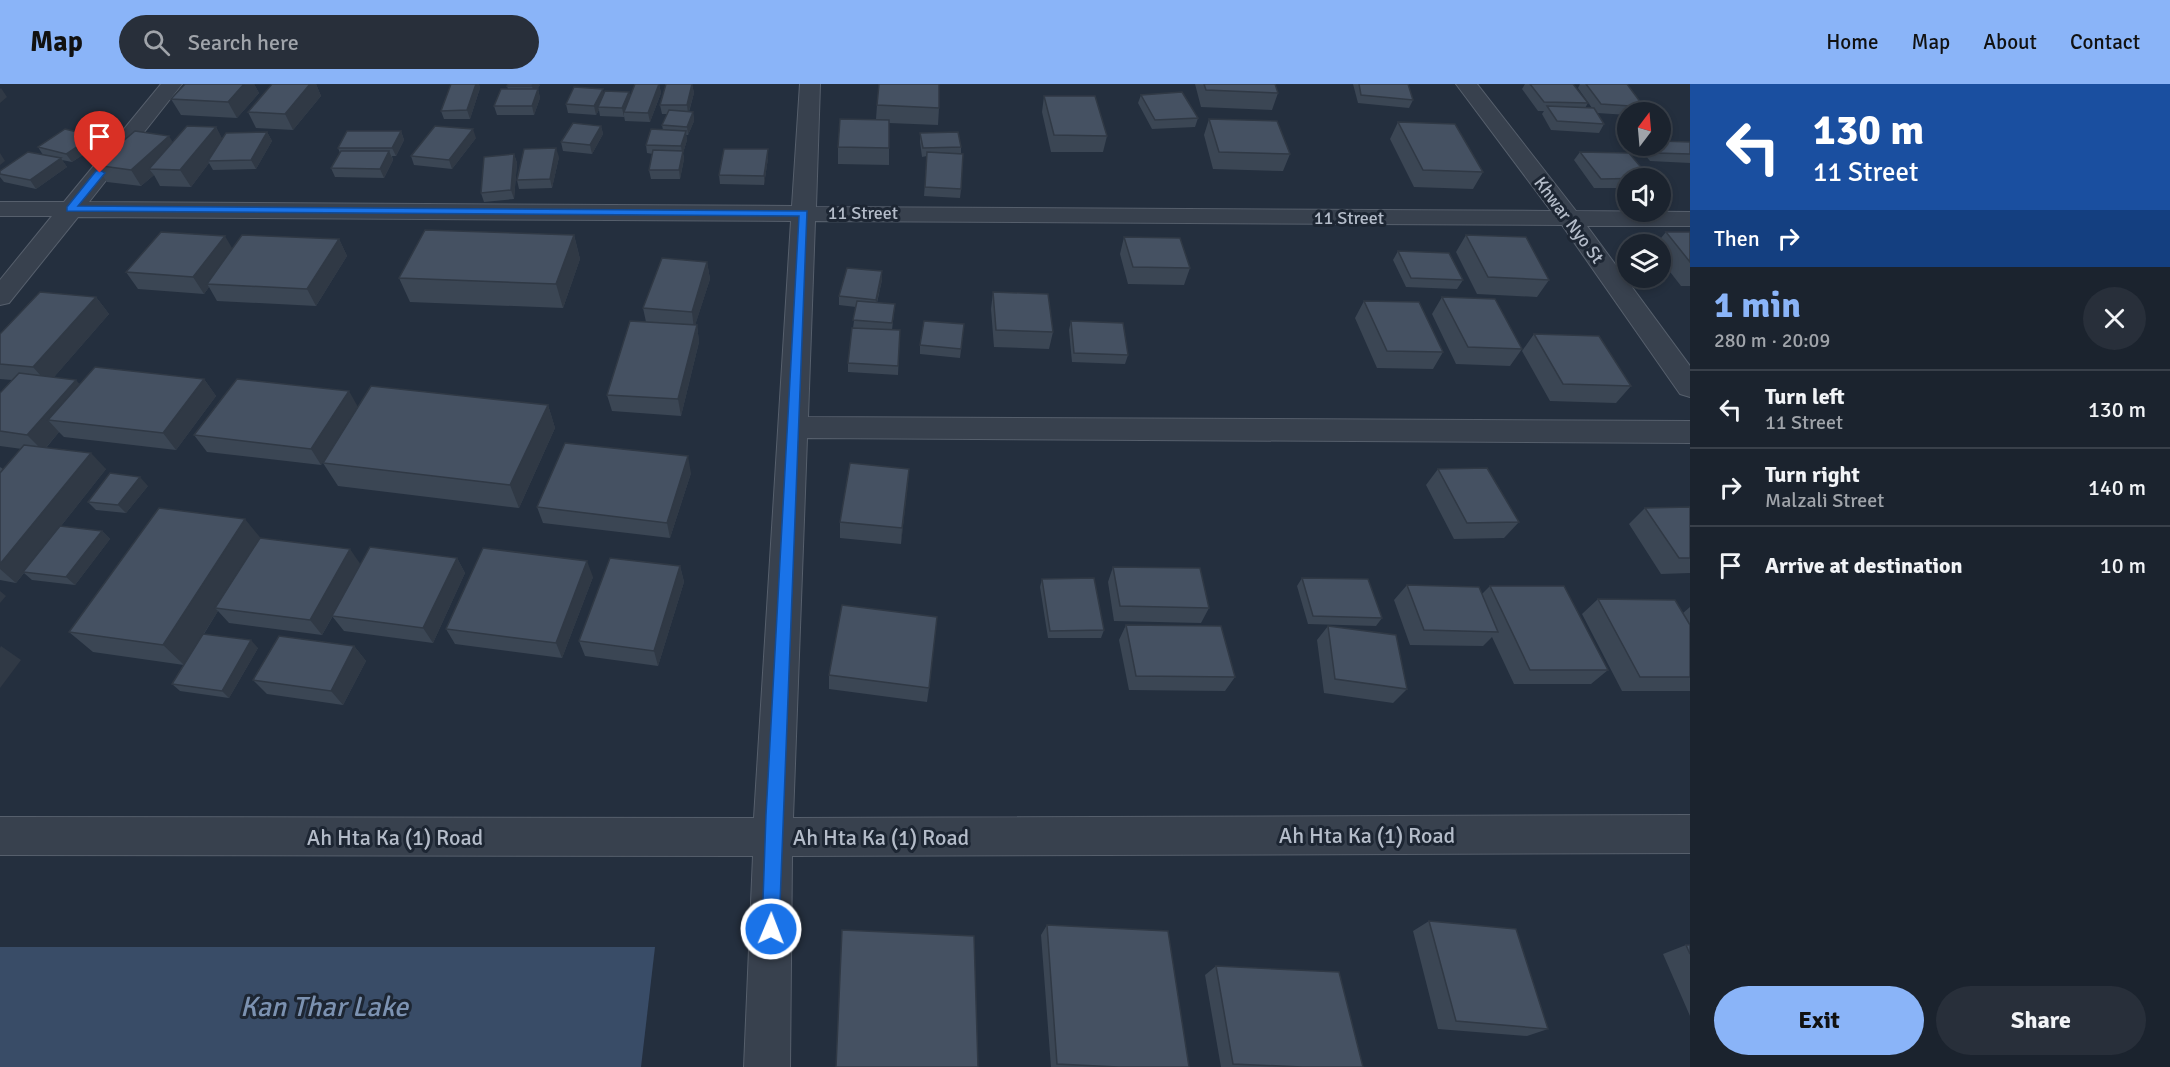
<!DOCTYPE html>
<meta charset="utf-8">
<style>
body{margin:0;font-family:Signika,sans-serif;background:#282f3a;color:#f1f3f6;height:100vh;display:flex;flex-direction:column;font-size:22px;white-space:nowrap}
*{box-sizing:border-box;margin:0}
p{font-size:20px;color:#a0a4aa}
.icon{flex:none;width:33px;height:33px;fill:none;stroke:currentColor;stroke-width:2;stroke-linecap:round;stroke-linejoin:round}
.map{position:relative;flex:1;overflow:hidden}
.sheet{display:flex;flex-direction:column;background:#1b232e;width:480px}
.sheet>*{flex:none}
.banner{background:#1a4fa0;color:#fff;overflow:hidden}
.needle{width:39px;rotate:16deg}
.fabs{position:absolute;left:1617px;top:18px;display:grid;gap:12px}
.fabs a{display:grid;place-items:center;width:54px;height:54px;border-radius:50%;background:#1b232e;box-shadow:0 3px 9px #0003,0 0 0 2px #39404a;font-size:30px}
.pin{position:absolute;display:grid;place-items:center;width:51px;height:51px;color:#fff;margin:-62px -26px;border-radius:50% 50% 50% 0;rotate:-45deg;box-shadow:0 0 6px #0007}
.pin .icon{rotate:45deg}
.me{position:absolute;width:66px;margin:-33px;rotate:1deg;stroke-linejoin:round;filter:drop-shadow(0 0 4px #0008)}
.turn{display:flex;align-items:center;gap:21px;height:126px;padding:0 24px;font-size:27px}
.turn .icon{width:78px;height:78px;stroke-width:2.5}
.turn b{display:block;font-size:42px;line-height:51px}
.then{display:flex;align-items:center;height:57px;padding:0 24px;background:#0003;gap:12px;font-size:22px}
.round{display:grid;place-items:center;flex:none;width:63px;height:63px;border-radius:32px;background:#282f3a}
.head{display:flex;align-items:center;justify-content:space-between;height:102px;padding:0 24px}
h1{font-size:36px;font-weight:700;line-height:45px;color:#8ab4f8}
.primary-button{display:flex;gap:12px;margin-top:auto;padding:12px 24px}
.primary-button a{flex:1;height:69px;border-radius:36px;background:#8ab4f8;color:#111;font-size:24px;font-weight:700;line-height:69px;text-align:center}
.primary-button a+a{background:#282f3a;color:#f1f3f6}
ul{padding:0;list-style:none}
li{display:flex;align-items:center;gap:18px;height:78px;padding:0 24px;border-top:2px solid #39404a}
li div{flex:1}
li b{display:block;font-size:22px}
li em{font-style:normal}
header{display:flex;align-items:center;gap:36px;box-sizing:border-box;height:84px;padding:0 30px;background:#8ab4f8;color:#111}
header strong{font-size:28px}
nav{display:flex;gap:33px;margin-inline-start:auto;font-size:21px}
.search{width:420px;height:54px;background:#282f3a;display:flex;align-items:center;gap:15px;box-sizing:border-box;padding:0 21px;border-radius:33px;color:#a0a4aa;font-size:22px}
main{display:flex;flex:1;min-height:0}
.map>svg:first-child{display:block}
.water{fill:#394c67}
.lines{fill:none;stroke-linecap:round;stroke-linejoin:round}
.minor-casing{stroke:#565f6c;stroke-width:2}
.minor{fill:#38414e;fill-rule:evenodd}
.wall{fill:#3b4654}
.shaded-wall{fill:#303945}
.building{fill:#455162;stroke:#303945;stroke-width:1.5}
.route{fill:#1a73e8;stroke:#114b97;stroke-width:1.5}
.labels{text-anchor:middle;dominant-baseline:central;stroke-width:6;stroke-linejoin:round;paint-order:stroke}
.far-street-label{font-size:18px;fill:#b4bcc9;stroke:#1d2633}
.street-label{font-size:22px;fill:#b4bcc9;stroke:#1d2633}
.near-water-label{font-size:28px;font-style:italic;fill:#7c92b1;stroke:#1d2633}
</style>
<header>
<strong>Map</strong>
<div class="search"><svg class="icon" aria-label="search" viewBox="0 0 24 24"><circle cx="10" cy="10" r="6"/><path d="M15 15l6 6"/></svg>Search here</div>
<nav><a>Home</a><a>Map</a><a>About</a><a>Contact</a></nav>
</header>
<main>
<div class="map">
<svg width="1690" height="983" viewBox="0 0 1690 983">
<rect width="100%" height="100%" fill="#242f3e"/>
<!-- water -->
<path class="water" d="M0 863H655L641 983H0Z"/>
<g class="lines">
<defs>
<path id="minor" d="M161 0H182L89 118 792 122 800 0H820L816 123 1551 127 1456 0H1477L1576 127 1690 128V142H1587L1690 282V313L1680 310 1562 141 815 137 808 333 1690 337V359L807 354 793 734 1690 731V769L792 772 790 983H744L753 772 0 771V733L754 734 791 137 78 133 9 219 0 221V196L52 132H0V118H64Z"/>
</defs>
<!-- minor casing -->
<use href="#minor" class="minor-casing"/>
<!-- minor -->
<use href="#minor" class="minor"/>
</g>
<!-- wall -->
<path class="wall" d="M185 0H254L259 9 237 34 181 31 171 15Z
M272 0H316L321 12 293 46 256 44 248 28Z
M451 0H479L480 4 470 35H444L441 27Z
M659 0 661 9 650 38 625 37 624 32V33L600 32 599 26 596 31 568 29 566 20 604 10 629 8 630 12Z
M692 0 694 9 689 28H693L694 37 688 51H686L687 56 683 69 684 75 680 95H651L649 86 653 70 647 69 646 61 663 46 662 41 667 30H662L660 21Z
M1195 0H1275L1278 9 1272 26 1201 23Z
M1353 0H1408L1413 16 1409 24 1358 19Z
M1525 0H1573L1588 19 1585 24H1592L1578 4 1580 0H1586L1644 23 1640 28H1628V31L1597 29 1604 40 1599 49 1551 46 1542 30 1544 27H1538L1522 5Z
M540 1 537 5H538L540 14 534 31H497L494 22 508 5 507 2Z
M1141 11 1198 34 1195 43 1152 45 1138 19Z
M1044 12 1107 52 1103 68H1051L1042 28Z
M877 21 939 24 938 41 889 39V81L838 80V63L876 35Z
M1209 35 1290 70 1283 87 1213 85 1204 51Z
M1398 38 1483 88 1473 105 1414 103 1390 55Z
M601 42 603 50 592 70 563 67 561 58Z
M216 43 222 55 267 48 272 57 256 85 213 86 209 79 191 103 160 102 154 91 141 102 107 98 95 81 173 58Z
M401 47 404 56 396 72H392L393 76 384 94 335 93 331 84 340 69 338 64Z
M920 49 961 63V105L960 114 924 112 927 72 922 73 920 58Z
M93 52 99 60 72 78 62 76 67 83 36 105 4 98 0 93V87L43 71 38 63Z
M476 54 452 85 414 81 411 72Z
M1690 58V79L1650 77 1640 65 1642 62H1660Z
M1580 68 1628 94V104H1594L1574 76Z
M514 70 517 79 514 115 484 118 481 109Z
M559 73 552 104 519 105 517 96Z
M768 74 764 101 720 100 719 91Z
M1666 148H1690V202H1681L1660 175V160H1656Z
M574 151 580 175 563 224 410 218 399 194Z
M1466 151 1549 196 1537 213 1477 210 1456 168Z
M1124 153 1190 184 1184 201 1128 200 1120 170Z
M339 155 347 172 316 222 217 217 209 203 204 210 138 205 126 188 232 164Z
M1398 167 1463 196 1457 205 1406 203 1393 176Z
M707 178 710 195 695 241H697L699 258 681 332 612 327 607 311 646 238 643 224Z
M882 187V196L877 219 895 220 892 246H900L898 291 848 288V279L856 223 839 221V212Z
M993 208 1053 248 1049 265 994 263 991 225Z
M96 213 109 230 54 293 80 300 204 295 216 312 176 366 64 353 59 348 46 364 106 385 61 442 102 447 110 455 75 501 32 496 24 489 16 499 0 496V383L3 385 22 365 0 362V309L12 296 0 295V250Z
M1442 213 1522 265 1510 282 1456 280 1432 230Z
M1364 217 1443 268 1433 285 1377 284 1355 234Z
M1071 237 1128 271 1125 280 1072 278 1069 246Z
M964 240 960 274 920 270V261Z
M1534 250 1631 302 1616 319 1550 317 1522 267Z
M548 321 555 344 519 424 338 402 323 379Z
M358 323 321 381 207 368 194 351Z
M909 385 901 460 840 454V438Z
M1438 385 1519 438 1504 454 1454 455 1426 401Z
M691 389 670 454 543 439 537 423Z
M148 402 126 429 96 426 88 418Z
M1690 423V489L1661 490 1629 440 1645 424Z
M260 454 361 481 457 474 465 489 433 559 344 547 332 532 338 523 322 551 229 539 218 527 204 550 258 564 229 614 180 607 172 600 184 581 93 568 69 548Z
M680 482 684 498 658 582 585 572 579 557Z
M1113 483 1209 524 1201 539 1114 537 1108 498Z
M593 493 562 574 455 560 446 545Z
M1302 494 1382 534 1376 542 1308 540 1297 502Z
M1042 495 1104 546 1101 554H1048L1040 503Z
M1407 501 1482 510 1490 502 1608 586 1591 600H1514L1492 553 1483 562 1410 561 1394 516Z
M1598 515 1690 541V607H1622L1582 530Z
M1690 523V540L1683 529Z
M1126 541 1235 593 1225 607 1129 606 1119 556Z
M1328 542 1407 605 1393 619 1324 609 1317 556Z
M354 562 366 577 343 621 267 610 253 596Z
M829 591 929 604 927 618 829 605Z
M1429 837 1548 945 1527 952 1438 945 1413 847Z
M1047 841 1189 983H1051L1041 851Z
M1686 861H1690V932L1663 870Z
M1216 882 1363 983H1221L1205 891Z"/>
<!-- shaded-wall -->
<path class="shaded-wall" d="M244 0H254L259 9 237 34 228 18Z
M310 0H316L321 12 293 46 285 30Z
M476 0H479L480 4 470 35 467 26Z
M533 0H539L540 1 534 11 532 2Z
M659 0 661 9 650 38 648 29Z
M692 0 694 9 688 30 687 21Z
M1 4 7 13 0 19V5Z
M538 5 540 14 534 31 532 22Z
M603 5 605 13 598 23 599 26 596 31 594 22Z
M629 8 631 17 624 28V33L622 24Z
M693 28 694 37 688 51 687 43Z
M601 42 603 50 592 70 590 61Z
M216 43 225 60 208 77 209 79 191 103 180 86Z
M473 45 476 54 452 85 449 76Z
M401 47 404 56 396 72 392 64Z
M686 47 687 56 683 69 684 75 680 95 679 86 682 69 681 62Z
M267 48 272 57 256 85 251 76Z
M93 52 99 60 72 78 66 70Z
M169 52 179 68 149 85 154 91 141 102 131 86Z
M556 64 559 73 552 104 550 95Z
M768 65V74L764 101V92Z
M389 67 393 76 384 94 380 85Z
M0 69 5 77 0 81Z
M514 70 517 79 514 115 511 106Z
M61 74 67 83 36 105 30 96Z
M574 151 580 175 563 224 556 200Z
M225 152 235 169 207 200 209 203 204 210 193 193Z
M339 155 347 172 316 222 307 205Z
M707 178 710 195 694 245 692 228Z
M882 187V196L875 225 876 216Z
M96 213 109 230 48 300 33 283Z
M697 241 699 258 681 332 678 315Z
M204 295 216 312 176 366 163 349Z
M76 296 90 312 48 336 59 348 43 367 27 351Z
M349 307 358 323 321 381 311 365Z
M548 321 555 344 519 424 510 401Z
M91 369 106 385 16 499 0 485V480Z
M688 372 691 389 670 454 667 439Z
M909 385 908 401 901 460 902 444Z
M140 393 148 402 126 429 118 421Z
M245 435 263 457 215 524 218 527 184 581 163 561Z
M102 447 110 455 75 501 66 493Z
M350 465 361 481 322 551 310 536Z
M457 474 465 489 433 559 423 544Z
M587 477 593 493 562 574 556 559Z
M680 482 684 498 658 582 654 567Z
M0 507 6 512 0 519Z
M251 556 258 564 229 614 222 607Z
M1 562 21 576 0 604V564Z
M354 562 366 577 343 621 331 607Z"/>
<!-- building -->
<path class="building" d="M185 0H244L228 18 171 15Z
M272 0H310L285 30 248 28Z
M451 0H476L467 26 441 27Z
M508 0H533L532 2H507Z
M635 0H659L648 29 624 28Z
M666 0H692L687 21H660Z
M879 0H939V24L877 21Z
M1204 0H1275L1278 9 1206 6Z
M1359 0H1408L1413 16 1361 11Z
M1530 0H1573L1588 19 1544 18Z
M1586 0H1627L1644 23 1601 20Z
M574 3 603 5 594 22 566 20Z
M501 5H538L532 22H494Z
M605 7 629 8 622 24 598 23Z
M1182 8 1198 34 1155 36 1141 11Z
M1044 12H1095L1107 52 1054 51Z
M1547 22 1594 24 1604 40 1557 37Z
M669 26 693 28 687 43 662 41Z
M840 35 889 36V64L838 63Z
M1209 35 1277 37 1290 70 1219 68Z
M1398 38 1455 40 1483 88 1423 86Z
M573 39 601 42 590 61 561 58Z
M187 42 216 43 180 86 149 85Z
M435 42 473 45 449 76 411 72Z
M65 45 93 52 66 70 38 63Z
M651 45 686 47 681 62 646 61Z
M135 47 169 52 131 86 95 81Z
M347 47H401L392 64H338Z
M267 48 251 76 208 77 226 49Z
M958 48 961 63 923 64 920 49Z
M1660 57 1690 58V70L1656 69 1651 62H1660Z
M556 64 550 95 517 96 524 65Z
M724 65H768L764 92 719 91Z
M653 66 683 67 679 86H649Z
M341 67H389L380 85 331 84Z
M28 68 61 74 30 96 0 90V87Z
M927 68 963 70 961 105 925 103Z
M1580 68 1629 69 1650 94 1601 95Z
M514 70 511 106 481 109 484 73Z
M425 146 574 151 556 200 399 194Z
M161 148 225 152 193 193 126 188Z
M1666 148H1690V178Z
M242 151 339 155 307 205 207 200Z
M1466 151 1526 153 1549 196 1488 193Z
M1124 153 1180 154 1190 184 1133 183Z
M1398 167 1449 169 1463 196 1411 194Z
M662 174 707 178 692 228 643 224Z
M847 184 882 187 876 216 839 212Z
M40 208 96 213 33 283 0 280V250Z
M993 208 1048 210 1053 248 996 246Z
M1442 213 1495 215 1522 265 1468 263Z
M857 217 895 220 892 239 853 236Z
M1364 217 1419 218 1443 268 1387 267Z
M630 237 697 241 678 315 607 311Z
M924 237 964 240 961 265 920 261Z
M1071 237 1123 239 1128 271 1074 269Z
M852 244 900 246 898 282 848 279Z
M1534 250 1599 252 1631 302 1563 300Z
M95 283 204 295 163 349 48 336Z
M19 289 76 296 27 351 0 347V309Z
M237 295 349 307 311 365 194 351Z
M371 302 548 321 510 401 323 379Z
M565 359 688 372 667 439 537 423Z
M24 361 91 369 0 480V389Z
M850 379 909 385 902 444 840 438Z
M1487 384 1519 438 1467 439 1438 385Z
M110 389 140 393 118 421 88 418Z
M1690 423V474H1679L1645 424Z
M159 424 245 435 163 561 69 548Z
M60 442 102 447 66 493 23 488Z
M260 454 350 465 310 536 215 524Z
M370 463 457 474 423 544 332 532Z
M483 464 587 477 556 559 446 545Z
M610 474 680 482 654 567 579 557Z
M1113 483 1200 484 1209 524 1120 522Z
M1094 494 1104 546 1050 547 1042 495Z
M1302 494 1368 495 1382 534 1313 532Z
M1407 501 1479 503 1498 548 1424 546Z
M1490 502H1564L1608 586H1530Z
M1598 515 1675 516 1690 541V593H1640Z
M842 521 937 533 929 604 829 591Z
M1126 541 1221 542 1235 593 1136 592Z
M1328 542 1396 551 1407 605 1335 595Z
M203 550 251 556 222 607 172 600Z
M279 552 354 562 331 607 253 596Z
M1429 837 1516 845 1548 945 1456 937Z
M1047 841 1168 847 1189 983H1118L1057 980Z
M842 846 974 852 978 983H836Z
M1686 861H1690V870Z
M1216 882 1339 888 1363 983H1302L1233 980Z"/>
<!-- route -->
<path class="route" d="M100 86 105 89 78 122 807 127 779 845 777 851 771 854 765 851 762 845 766 731 799 132 67 127V123L96 87Z"/>
<g class="labels">
<!-- far-street labels -->
<g class="far-street-label">
<text x="863" y="129">11 Street</text>
<text x="1349" y="134">11 Street</text>
<text transform="translate(1569 136) rotate(53)">Khwar Nyo St</text>
</g>
<!-- street labels -->
<g class="street-label">
<text x="1367" y="751">Ah Hta Ka (1) Road</text>
<text x="395" y="753">Ah Hta Ka (1) Road</text>
<text x="881" y="753">Ah Hta Ka (1) Road</text>
</g>
<!-- near-water labels -->
<g class="near-water-label">
<text x="324" y="923">Kan Thar Lake</text>
</g>
</g>
</svg>
<div class="fabs">
<a><svg class="needle" viewBox="-14 -14 28 28"><path d="M0-13l5 13h-10z" fill="#e53935"/><path d="M0 13l5-13h-10z" fill="#a0a4aa"/></svg></a>
<a><svg class="icon" aria-label="sound" viewBox="0 0 24 24"><path d="M4 9h4l5-4v14l-5-4H4zM17 9q2 3 0 6"/></svg></a>
<a><svg class="icon" aria-label="layers" viewBox="0 0 24 24"><path d="M12 4l9 5-9 5-9-5zM3 14l9 5 9-5"/></svg></a>
</div>
<div class="pin" style="left:100px;top:89px;background:#d93025"><svg class="icon" aria-label="arrive" viewBox="0 0 24 24"><path d="M6 21V4h12l-3 4 3 4H6"/></svg></div>
<svg class="me" style="left:771px;top:845px" viewBox="-20 -20 40 40"><circle r="17" fill="#1a73e8" stroke="#fff" stroke-width="3"/><path d="M0-11L8 9 0 5-8 9z" fill="#fff"/></svg>
</div>
<section class="sheet">
<div class="banner">
<div class="turn"><svg class="icon" aria-label="left" viewBox="0 0 24 24"><path d="M17 20v-9H6M10 6l-5 5 5 5"/></svg><div><b>130 m</b>11 Street</div></div>
<div class="then">Then<svg class="icon" aria-label="right" viewBox="0 0 24 24"><path d="M7 20v-9h11M14 6l5 5-5 5"/></svg></div>
</div>
<div class="head"><div><h1>1 min</h1><p>280 m · 20:09</p></div><a class="round"><svg class="icon" aria-label="close" viewBox="0 0 24 24"><path d="M6 6l12 12M18 6L6 18"/></svg></a></div>
<ul>
<li><svg class="icon" aria-label="left" viewBox="0 0 24 24"><path d="M17 20v-9H6M10 6l-5 5 5 5"/></svg><div><b>Turn left</b><p>11 Street</p></div><em>130 m</em></li>
<li><svg class="icon" aria-label="right" viewBox="0 0 24 24"><path d="M7 20v-9h11M14 6l5 5-5 5"/></svg><div><b>Turn right</b><p>Malzali Street</p></div><em>140 m</em></li>
<li><svg class="icon" aria-label="arrive" viewBox="0 0 24 24"><path d="M6 21V4h12l-3 4 3 4H6"/></svg><div><b>Arrive at destination</b></div><em>10 m</em></li>
</ul>
<div class="primary-button"><a>Exit</a><a>Share</a></div>
</section>
</main>
